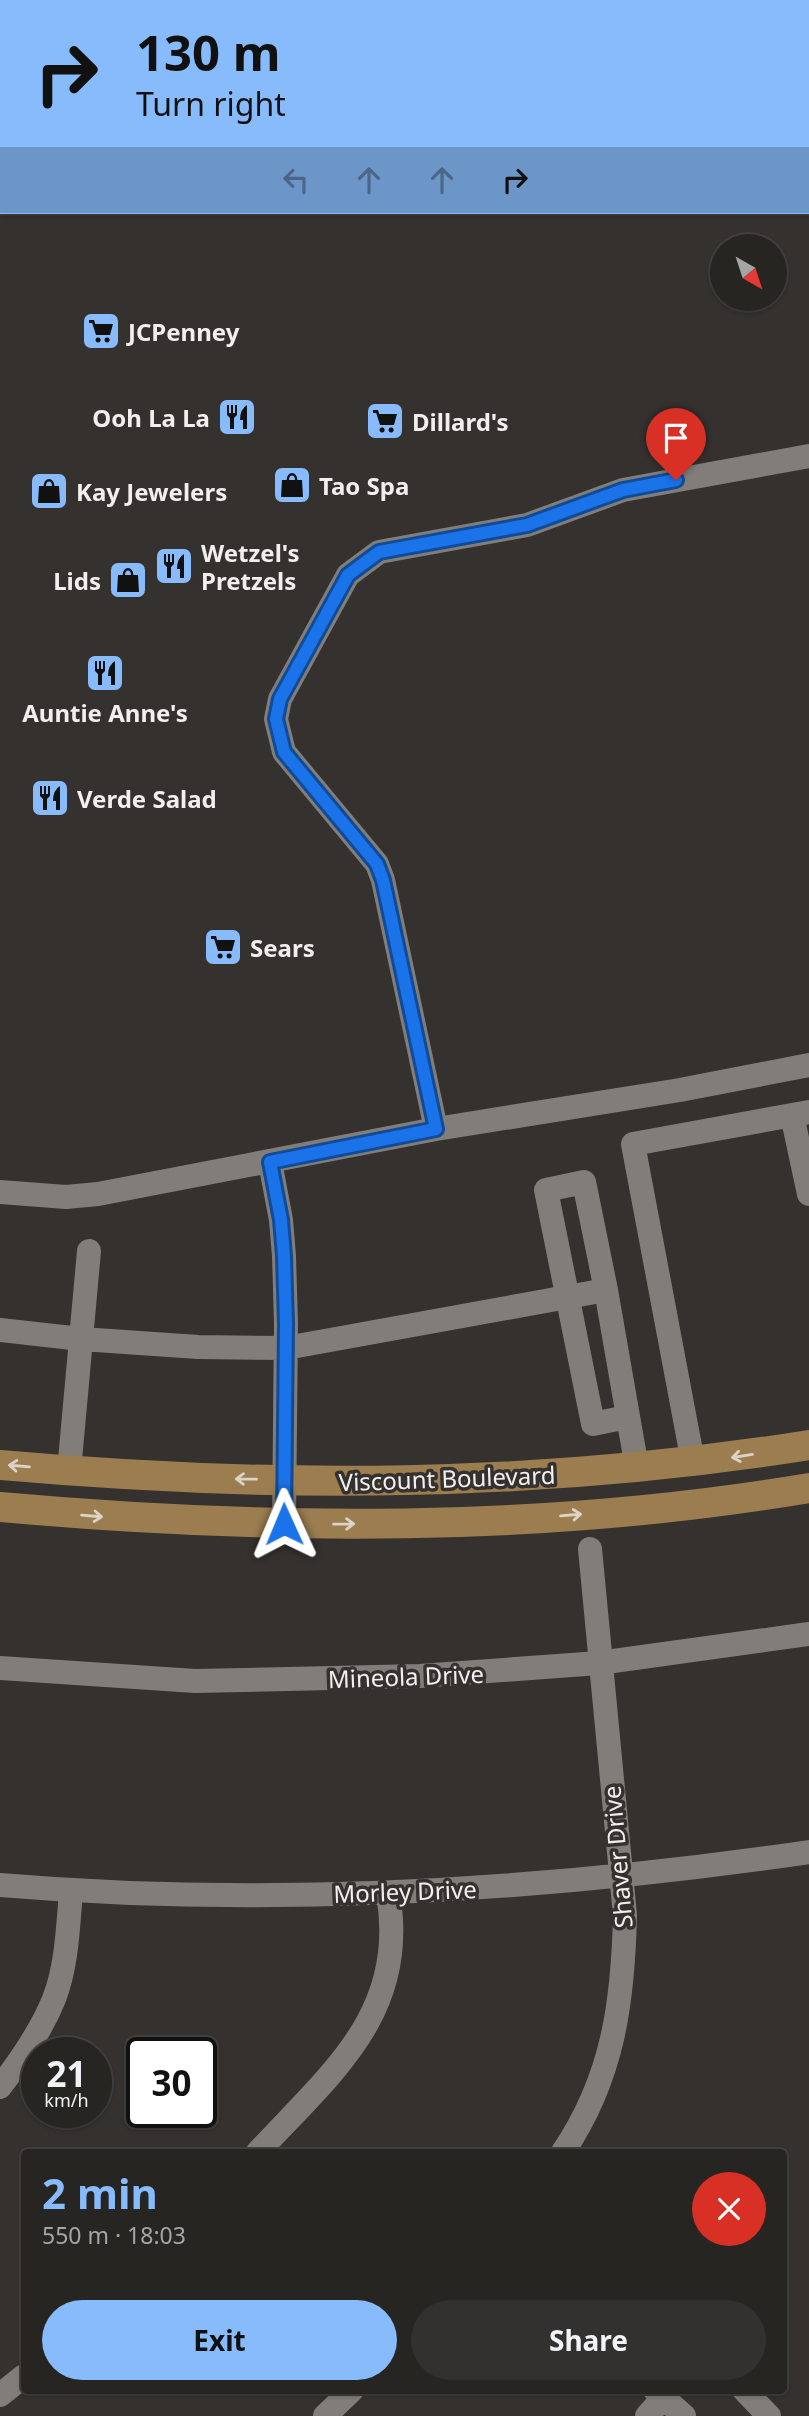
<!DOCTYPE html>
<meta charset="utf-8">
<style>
body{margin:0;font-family:"Noto Sans",sans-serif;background:#33312f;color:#f1f3f6;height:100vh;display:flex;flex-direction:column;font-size:26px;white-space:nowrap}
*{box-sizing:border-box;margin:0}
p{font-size:23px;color:#a4a5a5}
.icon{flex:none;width:38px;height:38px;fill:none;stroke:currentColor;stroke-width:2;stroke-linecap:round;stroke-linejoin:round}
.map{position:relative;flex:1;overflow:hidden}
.panel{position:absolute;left:21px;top:2149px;width:766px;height:245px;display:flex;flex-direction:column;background:#272522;border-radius:7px;box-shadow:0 2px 5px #0004,0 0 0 2px #434240}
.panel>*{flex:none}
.top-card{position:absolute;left:0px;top:0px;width:810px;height:214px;box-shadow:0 2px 5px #0004,0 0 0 2px #434240;background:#87bbfb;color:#111;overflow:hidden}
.needle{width:46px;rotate:141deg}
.controls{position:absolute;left:710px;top:234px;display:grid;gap:14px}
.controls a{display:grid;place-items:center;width:77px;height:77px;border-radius:50%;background:#272522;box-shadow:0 2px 5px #0004,0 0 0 2px #434240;font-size:35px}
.speed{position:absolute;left:21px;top:2037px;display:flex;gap:14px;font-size:35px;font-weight:700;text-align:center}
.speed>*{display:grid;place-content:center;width:91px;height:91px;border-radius:50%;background:#272522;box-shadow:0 2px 5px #0004,0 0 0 2px #434240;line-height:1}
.speed small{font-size:18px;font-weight:400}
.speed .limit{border:4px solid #111;border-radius:10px;background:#fff;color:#111}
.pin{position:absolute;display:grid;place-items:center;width:60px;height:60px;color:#fff;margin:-72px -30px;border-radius:50% 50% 50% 0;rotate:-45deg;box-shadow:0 0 7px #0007}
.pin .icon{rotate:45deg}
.me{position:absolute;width:77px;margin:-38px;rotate:359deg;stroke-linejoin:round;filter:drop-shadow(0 0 5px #0008)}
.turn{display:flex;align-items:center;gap:24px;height:147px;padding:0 21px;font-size:32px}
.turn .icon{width:91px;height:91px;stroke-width:2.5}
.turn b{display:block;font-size:49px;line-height:60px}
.lanes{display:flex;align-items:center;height:66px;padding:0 21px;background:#0003;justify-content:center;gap:35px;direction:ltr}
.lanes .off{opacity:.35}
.round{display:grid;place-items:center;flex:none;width:74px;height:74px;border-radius:37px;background:#33312f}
.head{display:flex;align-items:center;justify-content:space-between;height:119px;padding:0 21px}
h1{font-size:42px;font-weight:700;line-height:52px;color:#87bbfb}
.cta{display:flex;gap:14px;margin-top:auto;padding:14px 21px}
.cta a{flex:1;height:80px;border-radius:42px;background:#87bbfb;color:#111;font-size:28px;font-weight:700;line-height:80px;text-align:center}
.cta a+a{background:#33312f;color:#f1f3f6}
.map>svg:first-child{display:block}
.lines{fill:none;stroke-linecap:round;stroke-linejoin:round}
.minor{stroke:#817e7a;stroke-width:24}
.major{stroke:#9b7d50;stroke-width:30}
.oneway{stroke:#dcd3c6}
.route-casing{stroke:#114b97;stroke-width:18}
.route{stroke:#1a73e8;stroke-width:12}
.labels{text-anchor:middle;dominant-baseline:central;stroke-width:7;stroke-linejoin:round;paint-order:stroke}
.poi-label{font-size:24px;font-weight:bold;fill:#f1f0ee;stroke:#34312e;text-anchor:start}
.street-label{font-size:24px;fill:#f1f0ee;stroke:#34312e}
</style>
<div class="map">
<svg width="809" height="2416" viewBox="0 0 809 2416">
<rect width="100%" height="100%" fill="#34312e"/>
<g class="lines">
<!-- minor -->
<path class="minor" d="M307 0V2
M585 0 591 2
M146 2 156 0
M417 2 427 0
M0 75H2
M808 85H809
M792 1115 809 1194
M436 1129 383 880 377 864 284 752 276 719 280 699 348 575 379 552 527 525 623 490 809 456
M270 1162 281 1220 284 1256 286 1324 284 1524
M0 1192 66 1197 98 1194 436 1129 680 1090 809 1065
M0 1330 81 1339 198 1347 286 1348 606 1290
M627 1417 593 1424 546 1190 584 1182 606 1290 637 1468
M693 1462 633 1144 809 1112
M69 1471 89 1251
M0 1668 195 1681 420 1676 599 1663 809 1634
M0 1885C270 1908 541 1891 809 1852
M0 2087C21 2060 41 2031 54 1999 67 1966 68 1926 71 1891
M258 2152C330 2074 409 2013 388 1894
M563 2152C613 2078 623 2003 625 1915L590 1549
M655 2390 684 2416
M744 2390 769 2416
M0 2395 24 2376
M325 2416 352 2390
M647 2416 663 2398"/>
<!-- major -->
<path class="major" d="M0 1465C273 1489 538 1488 809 1445
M0 1507C269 1531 542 1533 809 1488"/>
</g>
<!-- one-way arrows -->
<defs><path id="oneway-shaft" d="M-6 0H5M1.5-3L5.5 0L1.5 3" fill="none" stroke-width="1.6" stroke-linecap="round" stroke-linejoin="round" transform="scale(1.75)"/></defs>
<g class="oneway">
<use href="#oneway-shaft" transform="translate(742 1456) rotate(171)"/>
<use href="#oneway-shaft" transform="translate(19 1466) rotate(-175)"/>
<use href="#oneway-shaft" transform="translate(246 1479) rotate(-179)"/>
<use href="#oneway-shaft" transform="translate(571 1515) rotate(-5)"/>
<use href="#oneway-shaft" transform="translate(92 1516) rotate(5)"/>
<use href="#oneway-shaft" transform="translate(344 1524) rotate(-1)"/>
</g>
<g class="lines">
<defs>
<path id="route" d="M284 1524 286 1324 284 1256 281 1220 270 1162 436 1129 383 880 377 864 284 752 276 719 280 699 348 575 379 552 527 525 623 490 676 480"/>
</defs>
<!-- route casing -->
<use href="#route" class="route-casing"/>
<!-- route -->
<use href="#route" class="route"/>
</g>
<!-- icons -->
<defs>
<symbol id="supermarket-square" viewBox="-11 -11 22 22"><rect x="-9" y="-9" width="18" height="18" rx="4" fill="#87bbfb" stroke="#34312e"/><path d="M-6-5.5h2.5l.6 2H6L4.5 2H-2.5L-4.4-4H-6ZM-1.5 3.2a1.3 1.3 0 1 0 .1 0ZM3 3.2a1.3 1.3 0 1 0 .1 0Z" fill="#111"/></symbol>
<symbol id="restaurant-square" viewBox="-11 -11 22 22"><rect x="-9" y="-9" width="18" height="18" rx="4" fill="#87bbfb" stroke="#34312e"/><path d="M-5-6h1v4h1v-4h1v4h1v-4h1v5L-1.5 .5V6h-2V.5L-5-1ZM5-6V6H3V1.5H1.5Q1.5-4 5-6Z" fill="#111"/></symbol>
<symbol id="shop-square" viewBox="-11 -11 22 22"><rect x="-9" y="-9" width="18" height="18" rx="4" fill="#87bbfb" stroke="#34312e"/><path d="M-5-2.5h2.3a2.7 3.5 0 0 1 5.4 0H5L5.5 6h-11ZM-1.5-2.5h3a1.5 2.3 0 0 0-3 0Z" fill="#111"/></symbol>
</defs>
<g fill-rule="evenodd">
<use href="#supermarket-square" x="79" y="309" width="44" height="44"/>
<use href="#restaurant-square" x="215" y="395" width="44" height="44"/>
<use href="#supermarket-square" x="363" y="399" width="44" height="44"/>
<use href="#shop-square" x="270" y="463" width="44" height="44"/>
<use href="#shop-square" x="27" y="469" width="44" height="44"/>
<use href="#restaurant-square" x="152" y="544" width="44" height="44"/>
<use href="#shop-square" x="106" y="558" width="44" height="44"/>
<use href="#restaurant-square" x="83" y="651" width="44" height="44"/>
<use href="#restaurant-square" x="28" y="776" width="44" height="44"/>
<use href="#supermarket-square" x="201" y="925" width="44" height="44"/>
</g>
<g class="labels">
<!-- poi labels -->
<g class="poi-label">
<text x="128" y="331">JCPenney</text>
<text x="210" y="417" text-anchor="end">Ooh La La</text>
<text x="412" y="421">Dillard's</text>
<text x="319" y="485">Tao Spa</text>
<text x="76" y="491">Kay Jewelers</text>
<text x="201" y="552">Wetzel's<tspan x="201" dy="28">Pretzels</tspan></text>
<text x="101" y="580" text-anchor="end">Lids</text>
<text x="105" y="712" text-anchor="middle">Auntie Anne's</text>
<text x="77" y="798">Verde Salad</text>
<text x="250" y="947">Sears</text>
</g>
<!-- street labels -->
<g class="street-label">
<text transform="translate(447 1478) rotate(-2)">Viscount Boulevard</text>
<text transform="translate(406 1676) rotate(-2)">Mineola Drive</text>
<text transform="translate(617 1857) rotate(-95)">Shaver Drive</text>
<text transform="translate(405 1891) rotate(-2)">Morley Drive</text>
</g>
</g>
</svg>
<div class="controls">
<a><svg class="needle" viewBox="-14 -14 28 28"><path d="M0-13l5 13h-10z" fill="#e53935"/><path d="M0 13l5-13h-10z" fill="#a4a5a5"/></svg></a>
</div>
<div class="speed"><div>21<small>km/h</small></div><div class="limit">30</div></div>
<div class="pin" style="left:676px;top:480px;background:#d93025"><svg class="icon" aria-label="arrive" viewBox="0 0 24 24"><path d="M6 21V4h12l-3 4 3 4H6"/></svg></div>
<svg class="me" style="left:284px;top:1524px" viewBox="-20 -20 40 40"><path d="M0-17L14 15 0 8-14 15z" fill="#1a73e8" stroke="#fff" stroke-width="4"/></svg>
<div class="top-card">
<div class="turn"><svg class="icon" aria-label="right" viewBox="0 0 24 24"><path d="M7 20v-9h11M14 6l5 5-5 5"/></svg><div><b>130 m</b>Turn right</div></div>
<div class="lanes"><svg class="icon off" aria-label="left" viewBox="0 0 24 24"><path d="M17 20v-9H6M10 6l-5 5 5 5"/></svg><svg class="icon off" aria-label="ahead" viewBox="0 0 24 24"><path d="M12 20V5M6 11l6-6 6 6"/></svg><svg class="icon off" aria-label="ahead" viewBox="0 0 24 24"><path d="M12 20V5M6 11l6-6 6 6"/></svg><svg class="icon" aria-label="right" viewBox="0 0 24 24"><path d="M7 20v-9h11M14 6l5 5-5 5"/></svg></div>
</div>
<section class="panel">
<div class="head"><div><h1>2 min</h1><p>550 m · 18:03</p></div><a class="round" style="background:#d93025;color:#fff"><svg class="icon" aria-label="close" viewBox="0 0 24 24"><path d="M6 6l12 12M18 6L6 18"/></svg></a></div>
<div class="cta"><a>Exit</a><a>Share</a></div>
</section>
</div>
